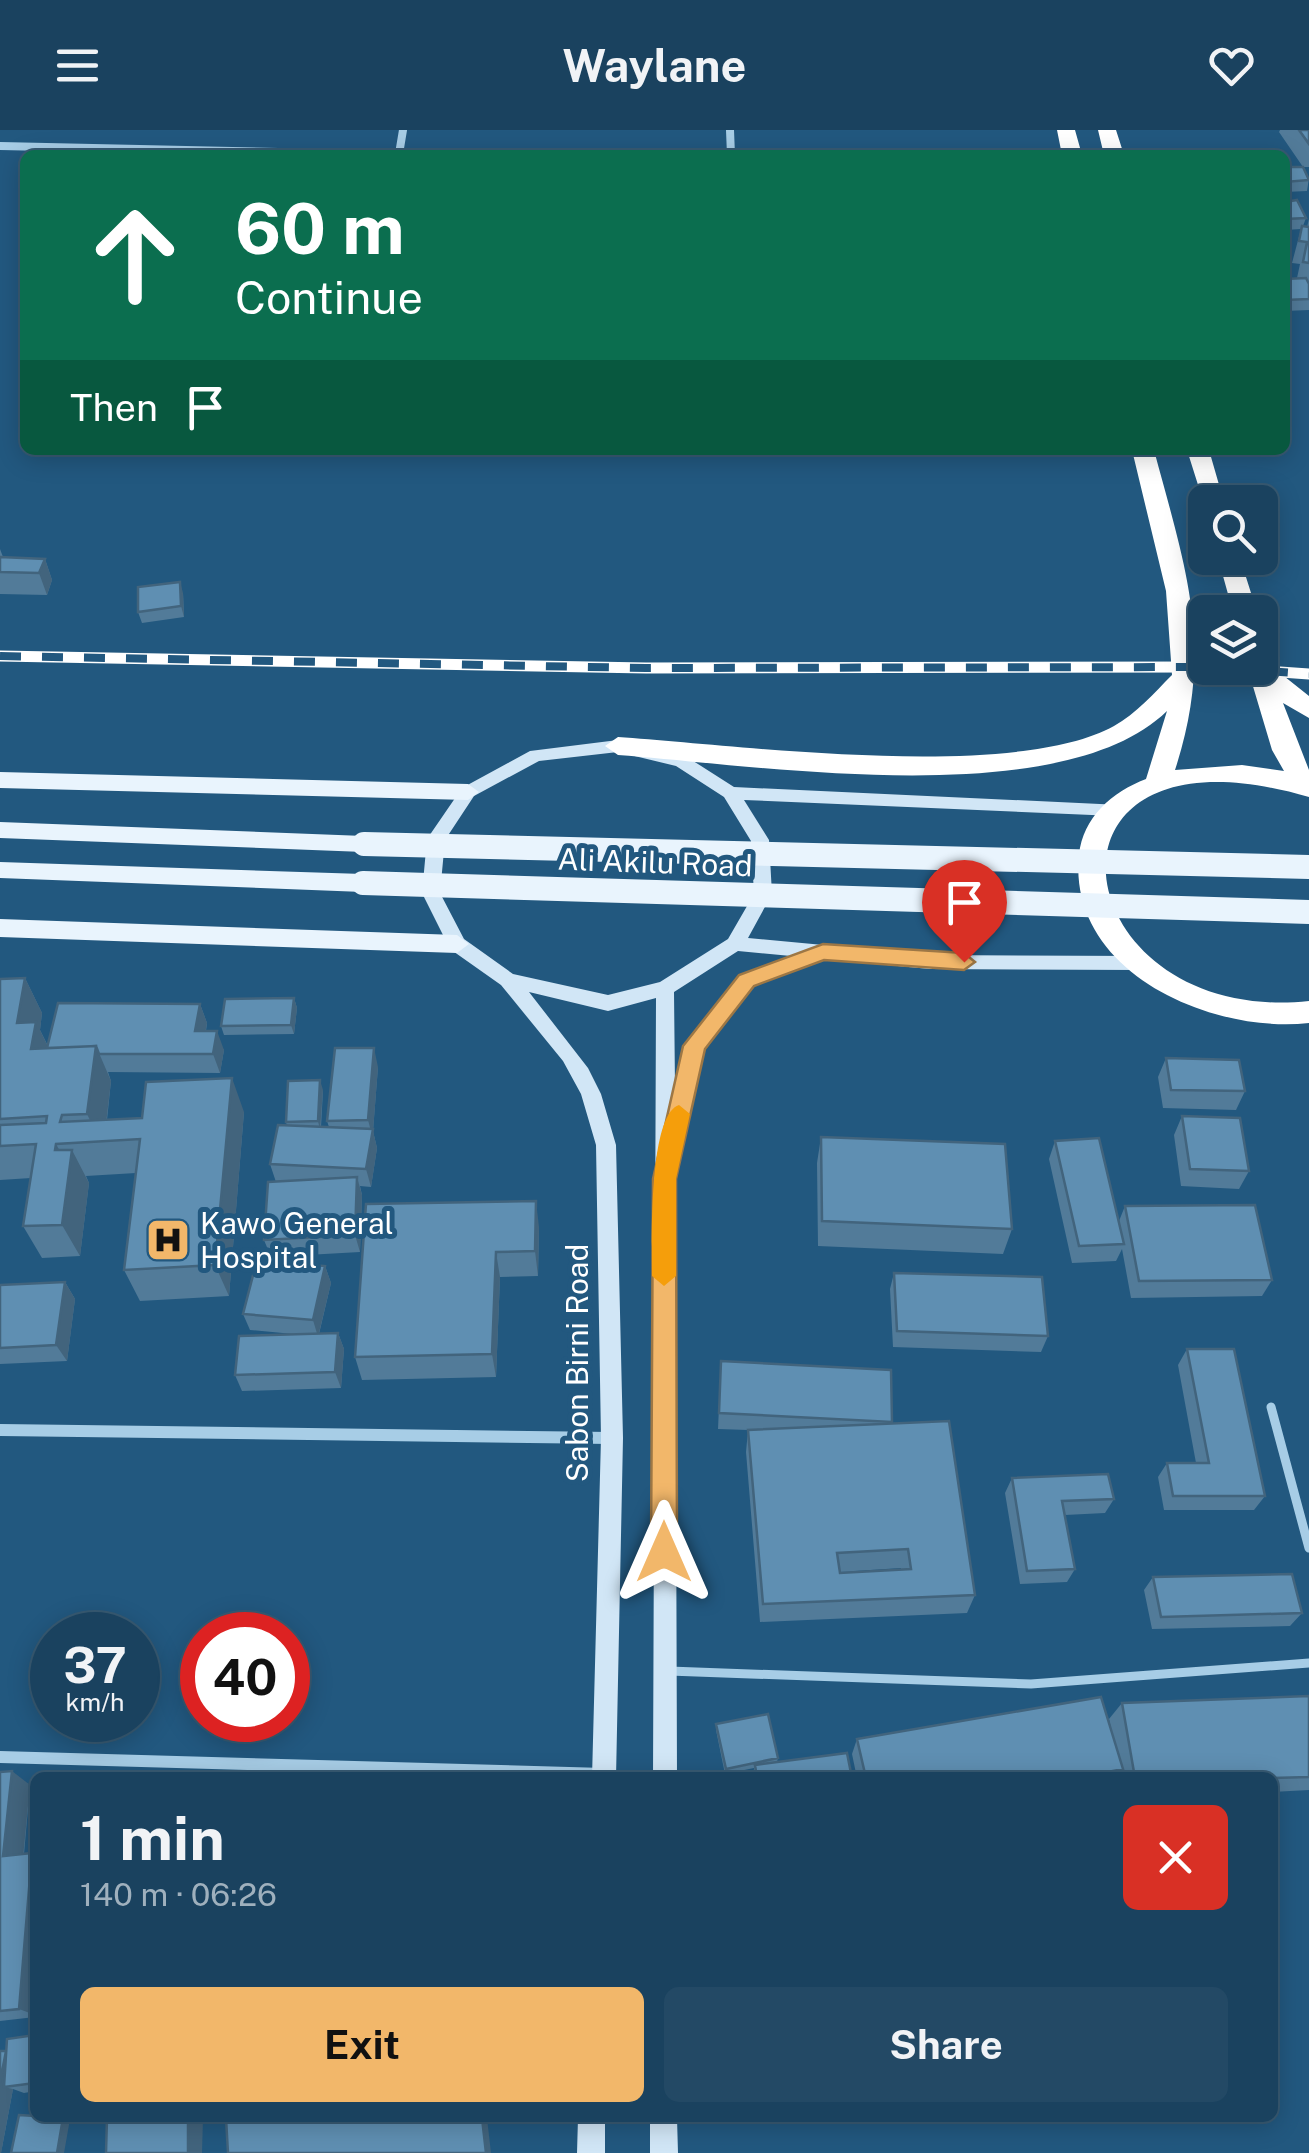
<!DOCTYPE html>
<meta charset="utf-8">
<style>
body{margin:0;font-family:"Public Sans",sans-serif;background:#234965;color:#f1f3f6;height:100vh;display:flex;flex-direction:column;font-size:38px;white-space:nowrap}
*{box-sizing:border-box;margin:0}
p{font-size:32px;color:#9fb0bd}
.icon{flex:none;width:55px;height:55px;fill:none;stroke:currentColor;stroke-width:2;stroke-linecap:round;stroke-linejoin:round}
.map{position:relative;flex:1;overflow:hidden}
.sheet{position:absolute;left:30px;top:1642px;width:1248px;height:350px;display:flex;flex-direction:column;background:#1a425f;border-radius:15px;box-shadow:0 5px 25px #0003,0 0 0 2px #385b74}
.sheet>*{flex:none}
.hud{position:absolute;left:20px;top:20px;width:1270px;height:305px;border-radius:15px;box-shadow:0 5px 25px #0003,0 0 0 2px #385b74;background:#0b6e4f;color:#fff;overflow:hidden}
.controls{position:absolute;left:1188px;top:355px;display:grid;gap:20px}
.controls a{display:grid;place-items:center;width:90px;height:90px;border-radius:15px;background:#1a425f;box-shadow:0 5px 25px #0003,0 0 0 2px #385b74;font-size:50px}
.speed{position:absolute;left:30px;top:1482px;display:flex;gap:20px;font-size:50px;font-weight:700;text-align:center}
.speed>*{display:grid;place-content:center;width:130px;height:130px;border-radius:50%;background:#1a425f;box-shadow:0 5px 25px #0003,0 0 0 2px #385b74;line-height:1}
.speed small{font-size:25px;font-weight:400}
.speed .limit{border:15px solid #d22;background:#fff;color:#111}
.pin{position:absolute;display:grid;place-items:center;width:85px;height:85px;color:#fff;margin:-102px -42px;border-radius:50% 50% 50% 0;rotate:-45deg;box-shadow:0 0 10px #0007}
.pin .icon{rotate:45deg}
.me{position:absolute;width:110px;margin:-55px;rotate:0deg;stroke-linejoin:round;filter:drop-shadow(0 0 8px #0008)}
.turn{display:flex;align-items:center;gap:35px;height:210px;padding:0 50px;font-size:45px}
.turn .icon{width:130px;height:130px;stroke-width:2.5}
.turn b{display:block;font-size:70px;line-height:85px}
.then{display:flex;align-items:center;height:95px;padding:0 50px;background:#0003;gap:20px;font-size:38px}
.round{display:grid;place-items:center;flex:none;width:105px;height:105px;border-radius:15px;background:#234965}
.overview{display:flex;align-items:center;justify-content:space-between;height:170px;padding:0 50px}
h1{font-size:60px;font-weight:700;line-height:75px}
.button{display:flex;gap:20px;margin-top:auto;padding:20px 50px}
.button a{flex:1;height:115px;border-radius:15px;background:#f2b76a;color:#111;font-size:40px;font-weight:700;line-height:115px;text-align:center}
.button a+a{background:#234965;color:#f1f3f6}
header{display:flex;justify-content:space-between;align-items:center;height:130px;padding:0 50px;background:#1a425f;font-size:45px;font-weight:700}
.map>svg:first-child{display:block}
.lines{fill:none;stroke-linecap:round;stroke-linejoin:round}
.lane{stroke:#a7cde6;stroke-width:9}
.street-far1{stroke:#a7cde6;stroke-width:8}
.street{stroke:#a7cde6;stroke-width:12}
.secondary{fill:#d1e6f6;fill-rule:evenodd}
.primary{fill:#e9f4fd;fill-rule:evenodd}
.highway{fill:#fff;fill-rule:evenodd}
.rail-casing{stroke:#fff;stroke-width:11}
.rail{stroke:#22587f;stroke-width:8;stroke-dasharray:21;stroke-linecap:butt}
.primary-bridge{stroke:#e9f4fd;stroke-width:24}
.wall{fill:#527b99;fill-rule:evenodd}
.shaded-wall{fill:#42647d}
.building{fill:#5f8fb2;stroke:#42647d;stroke-width:2.5;fill-rule:evenodd}
.route{fill:#f2b76a;stroke:#9d7745;stroke-width:2.5}
.slow{fill:#f59e0b}
.labels{text-anchor:middle;dominant-baseline:central;stroke-width:10;stroke-linejoin:round;paint-order:stroke}
.street-label{font-size:30px;fill:#fff;stroke:#22587f}
.poi-label{font-size:30px;fill:#fff;stroke:#22587f;text-anchor:start}
</style>
<header><svg class="icon" aria-label="menu" viewBox="0 0 24 24"><path d="M4 6h16M4 12h16M4 18h16"/></svg>Waylane<svg class="icon" aria-label="heart" viewBox="0 0 24 24"><path d="M12 20l-8-8c-3-5 5-10 8-4 3-6 11-1 8 4z"/></svg></header>
<div class="map">
<svg width="1309" height="2023" viewBox="0 0 1309 2023">
<rect width="100%" height="100%" fill="#22587f"/>
<g class="lines">
<!-- lane -->
<path class="lane" d="M1271 1277 1309 1418
M669 1541 1031 1554 1309 1533"/>
<!-- street-far1 -->
<path class="street-far1" d="M730 0 731 25
M0 16 422 25
M399 24 403 0"/>
<!-- street -->
<path class="street" d="M0 1300 611 1308
M0 1627 604 1644"/>
<!-- secondary -->
<path class="secondary" d="M618 610 687 627 734 657 1121 675 1124 680 1115 686 744 670 769 710 772 764 748 808 930 825 1139 826 1148 833 1139 840 930 839 822 829 754 856 703 919 681 1017 675 1024 677 1648H653L656 868 608 881 529 862 588 938 601 964 616 1015 623 1308 616 1648H592L601 1308 596 1015 581 964 563 931 501 855 450 819 422 763 427 709 462 658 530 621ZM618 622 676 636 724 667 751 711 754 764 728 809 660 852 608 865 513 844 464 809 440 763 445 710 474 666 539 631ZM738 821 791 826 740 846 687 910 675 957 674 862Z
M578 1988H605V2023H577Z
M650 1988H677L678 2023H650Z"/>
<!-- primary -->
<path class="primary" d="M0 642 468 654 479 662 468 670 0 658Z
M0 692 364 706 375 714 364 722 0 708Z
M0 732 363 744 374 753 363 762 0 748Z
M0 789 457 805 469 814 457 823 0 807Z"/>
<!-- highway -->
<path class="highway" d="M1057 0H1075L1082 25H1062Z
M1098 0H1116L1124 25H1104Z
M1132 320H1154C1186 440 1215 517 1175 640L1242 635 1284 641 1272 620 1249 543 1248 538H1260V527L1309 566V588L1283 573 1309 640V667C1014 581 1063 897 1309 871V893C1211 904 1067 842 1079 725 1083 687 1112 662 1146 649L1167 581C1061 684 758 635 618 625L605 616 618 607C738 615 1012 652 1114 596 1136 584 1154 563 1172 545L1166 461Z
M1187 320H1209L1224 372H1205V377Z
M1218 428H1240L1257 482H1233Z"/>
<defs>
<path id="rail" d="M0 526 646 538 1205 537
M1225 538 1309 544"/>
</defs>
<!-- rail casing -->
<use href="#rail" class="rail-casing"/>
<!-- rail -->
<use href="#rail" class="rail"/>
<!-- primary-bridge -->
<path class="primary-bridge" d="M364 714 1309 737
M363 753 1309 782"/>
</g>
<!-- wall -->
<path class="wall" d="M1280 0H1309V37H1303L1279 2Z
M1285 37 1309 48 1307 61 1285 62Z
M1285 72 1306 88 1303 96 1307 97 1309 89V180L1285 181V149L1297 148 1300 134 1292 133 1301 99 1285 100Z
M0 419 3 427 45 429 52 450 47 465 0 464Z
M183 463 184 487 142 493 138 482Z
M25 848 42 883 40 900 48 916 200 874 207 893 206 901 224 920 220 943 108 942 111 951 107 990 244 982 229 1166 140 1171 124 1140 136 1043 86 1046 89 1053 80 1126 42 1128 23 1096 31 1048 0 1050V849Z
M294 868 297 878 294 904 224 905 221 896Z
M1166 928 1245 961 1236 980 1163 978 1158 947Z
M378 937 373 1001 377 1018 371 1057 360 1056 362 1065 360 1122 271 1127 264 1110 276 1052 270 1034 287 996 286 992 323 960 321 997H329L327 991Z
M1182 986 1249 1041 1239 1059 1181 1056 1174 1005Z
M821 1007 1012 1099 1003 1124 818 1116 817 1033Z
M1055 1011 1119 1091 1125 1076 1272 1150 1262 1166 1131 1168 1122 1119 1116 1131 1072 1133 1049 1029Z
M366 1074 539 1097 538 1146 500 1147 496 1247 362 1250 355 1227Z
M325 1136 331 1153 319 1204 338 1203 344 1219 341 1258 242 1261 235 1245 293 1204 250 1200 243 1184Z
M894 1143 1048 1206 1041 1222 893 1217 890 1159Z
M65 1152 75 1169 67 1231 0 1234V1155Z
M1187 1219 1265 1366 1254 1380H1164L1158 1347 1167 1333H1196L1178 1235Z
M721 1231 892 1292V1294L975 1465 967 1483 760 1492 746 1322 748 1300 718 1299ZM901 1438V1440L840 1442Z
M1012 1348 1114 1369 1105 1383 1065 1385 1075 1439 1067 1452 1020 1454 1005 1363Z
M1153 1447 1302 1483 1290 1496 1152 1499 1144 1460Z
M1309 1566V1660L1272 1662V1648H1119V1644L1116 1648H857L852 1624 857 1609 1111 1598 1109 1589 1122 1573Z
M716 1594 778 1628 777 1632 852 1648H753L754 1638 725 1644 716 1600Z
M0 1642 30 1655 24 1724 35 1725V1887L0 1891Z
M35 1905V1961L24 1963 13 1959 1 2023 7 1921Z"/>
<!-- shaded-wall -->
<path class="shaded-wall" d="M45 429 52 450 47 465 39 443Z
M180 452 183 463 184 487 181 476Z
M25 848 42 883 40 900 51 923 49 954 17 893Z
M294 868 297 878 294 904 291 895Z
M200 874 207 893 202 920 195 901Z
M217 901 224 920 220 943 213 924Z
M96 916 111 951 104 1011H100L87 984Z
M374 918 378 937 373 1001 377 1018 371 1057 366 1039 372 1005 368 990Z
M232 948 244 982 229 1166 215 1135Z
M320 950 323 960 320 1000 318 991Z
M56 1014 70 1039 72 1020 89 1053 80 1126 62 1095 55 1020Z
M357 1047 362 1065 360 1122 355 1105Z
M536 1071 539 1097 538 1146 535 1121Z
M496 1122 500 1147 496 1247 492 1224Z
M325 1136 331 1153 318 1207 313 1190Z
M65 1152 75 1169 67 1231 56 1215Z
M338 1203 344 1219 341 1258 335 1242Z
M12 1641 30 1655 22 1738 3 1726Z
M32 1723 35 1725V1885L19 1879Z
M6 1921 4 1957 13 1959 1 2023H0V1952Z
M63 1988 70 1989 64 2023H57Z
M188 1988H203L202 2023H188Z
M482 1988H487L491 2023H486Z"/>
<!-- building -->
<path class="building" d="M1299 0H1309V14Z
M1285 37H1303L1309 50 1285 52Z
M1297 70 1306 88 1285 89V72Z
M1302 96 1309 97V133L1303 132 1307 112 1299 111Z
M1306 148 1309 154V169L1285 170V149Z
M0 427 45 429 39 443 0 442Z
M180 452 181 476 138 482V457Z
M25 848 17 893 36 892 31 919 96 916 87 984 62 985 60 992 142 988 146 952 232 948 215 1135 124 1140 140 1009 56 1014 55 1020H72L62 1095 23 1096 36 1014 0 1016V995L46 993 47 986 0 989V849Z
M294 868 291 895 221 896 225 869Z
M58 873 200 874 195 901H217L213 924H99L96 916 47 918Z
M335 918H374L368 990 327 991Z
M1166 928 1239 930 1245 961 1171 960Z
M320 950 318 991 286 992 288 951Z
M1182 986 1240 988 1249 1041 1190 1039Z
M278 995 373 999 366 1039 270 1034Z
M821 1007 1005 1014 1012 1099 822 1091Z
M1099 1008 1124 1114 1079 1116 1055 1011Z
M357 1047 355 1105 264 1110 268 1052Z
M536 1071 535 1121 496 1122 492 1224 355 1227 366 1074Z
M1255 1075 1272 1150 1139 1151 1125 1076Z
M257 1130 325 1136 313 1190 243 1184Z
M894 1143 1042 1147 1048 1206 897 1201Z
M65 1152 56 1215 0 1218V1155Z
M338 1203 335 1242 235 1245 239 1206Z
M1187 1219H1234L1265 1366H1173L1167 1333H1209Z
M721 1231 891 1240 892 1292 719 1283Z
M949 1291 975 1465 763 1474 748 1300ZM908 1419 911 1439 840 1443 837 1423Z
M1108 1344 1114 1369 1062 1371 1075 1439 1027 1441 1012 1348Z
M1292 1444 1302 1483 1161 1487 1153 1447Z
M1309 1566V1647L1272 1648H1135L1122 1573Z
M1101 1567 1123 1639 1077 1648H866L857 1609Z
M768 1584 778 1628 726 1639 716 1594Z
M847 1623 852 1648H757L755 1635Z
M12 1641 3 1726 32 1723 19 1879 0 1881V1642Z
M35 1905V1953L4 1957 7 1909Z
M0 1921H6L0 1952Z
M19 1985 35 1986V1988H63L57 2023H11Z
M107 1988H188V2023H106Z
M226 1988H482L486 2023H228Z"/>
<!-- route -->
<path class="route" d="M823 814 964 823 975 832 964 840 824 830 754 856 705 919 676 1049 677 1422 674 1431 664 1435 655 1431 651 1422 653 1049 683 916 739 845Z"/>
<!-- slow -->
<path class="slow" d="M679 975 690 984 676 1049V1146L664 1156 652 1146C652 1115 648 985 679 975Z"/>
<!-- icons -->
<defs>
<symbol id="hospital-square" viewBox="-11 -11 22 22"><rect x="-9" y="-9" width="18" height="18" rx="4" fill="#f2b76a" stroke="#22587f"/><path d="M-5-5h3v3.5h4V-5h3V5h-3V1.5h-4V5h-3Z" fill="#111"/></symbol>
</defs>
<g fill-rule="evenodd">
<use href="#hospital-square" x="143" y="1085" width="50" height="50"/>
</g>
<g class="labels">
<!-- street labels -->
<g class="street-label">
<text transform="translate(655 732) rotate(2)">Ali Akilu Road</text>
<text transform="translate(577 1233) rotate(-90)">Sabon Birni Road</text>
</g>
<!-- poi labels -->
<g class="poi-label">
<text x="200" y="1093">Kawo General<tspan x="200" dy="34">Hospital</tspan></text>
</g>
</g>
</svg>
<div class="controls">
<a><svg class="icon" aria-label="search" viewBox="0 0 24 24"><circle cx="10" cy="10" r="6"/><path d="M15 15l6 6"/></svg></a>
<a><svg class="icon" aria-label="layers" viewBox="0 0 24 24"><path d="M12 4l9 5-9 5-9-5zM3 14l9 5 9-5"/></svg></a>
</div>
<div class="speed"><div>37<small>km/h</small></div><div class="limit">40</div></div>
<div class="pin" style="left:964px;top:832px;background:#d93025"><svg class="icon" aria-label="arrive" viewBox="0 0 24 24"><path d="M6 21V4h12l-3 4 3 4H6"/></svg></div>
<svg class="me" style="left:664px;top:1422px" viewBox="-20 -20 40 40"><path d="M0-17L14 15 0 8-14 15z" fill="#f2b76a" stroke="#fff" stroke-width="4"/></svg>
<div class="hud">
<div class="turn"><svg class="icon" aria-label="ahead" viewBox="0 0 24 24"><path d="M12 20V5M6 11l6-6 6 6"/></svg><div><b>60 m</b>Continue</div></div>
<div class="then">Then<svg class="icon" aria-label="arrive" viewBox="0 0 24 24"><path d="M6 21V4h12l-3 4 3 4H6"/></svg></div>
</div>
<section class="sheet">
<div class="overview"><div><h1>1 min</h1><p>140 m · 06:26</p></div><a class="round" style="background:#d93025;color:#fff"><svg class="icon" aria-label="close" viewBox="0 0 24 24"><path d="M6 6l12 12M18 6L6 18"/></svg></a></div>
<div class="button"><a>Exit</a><a>Share</a></div>
</section>
</div>
